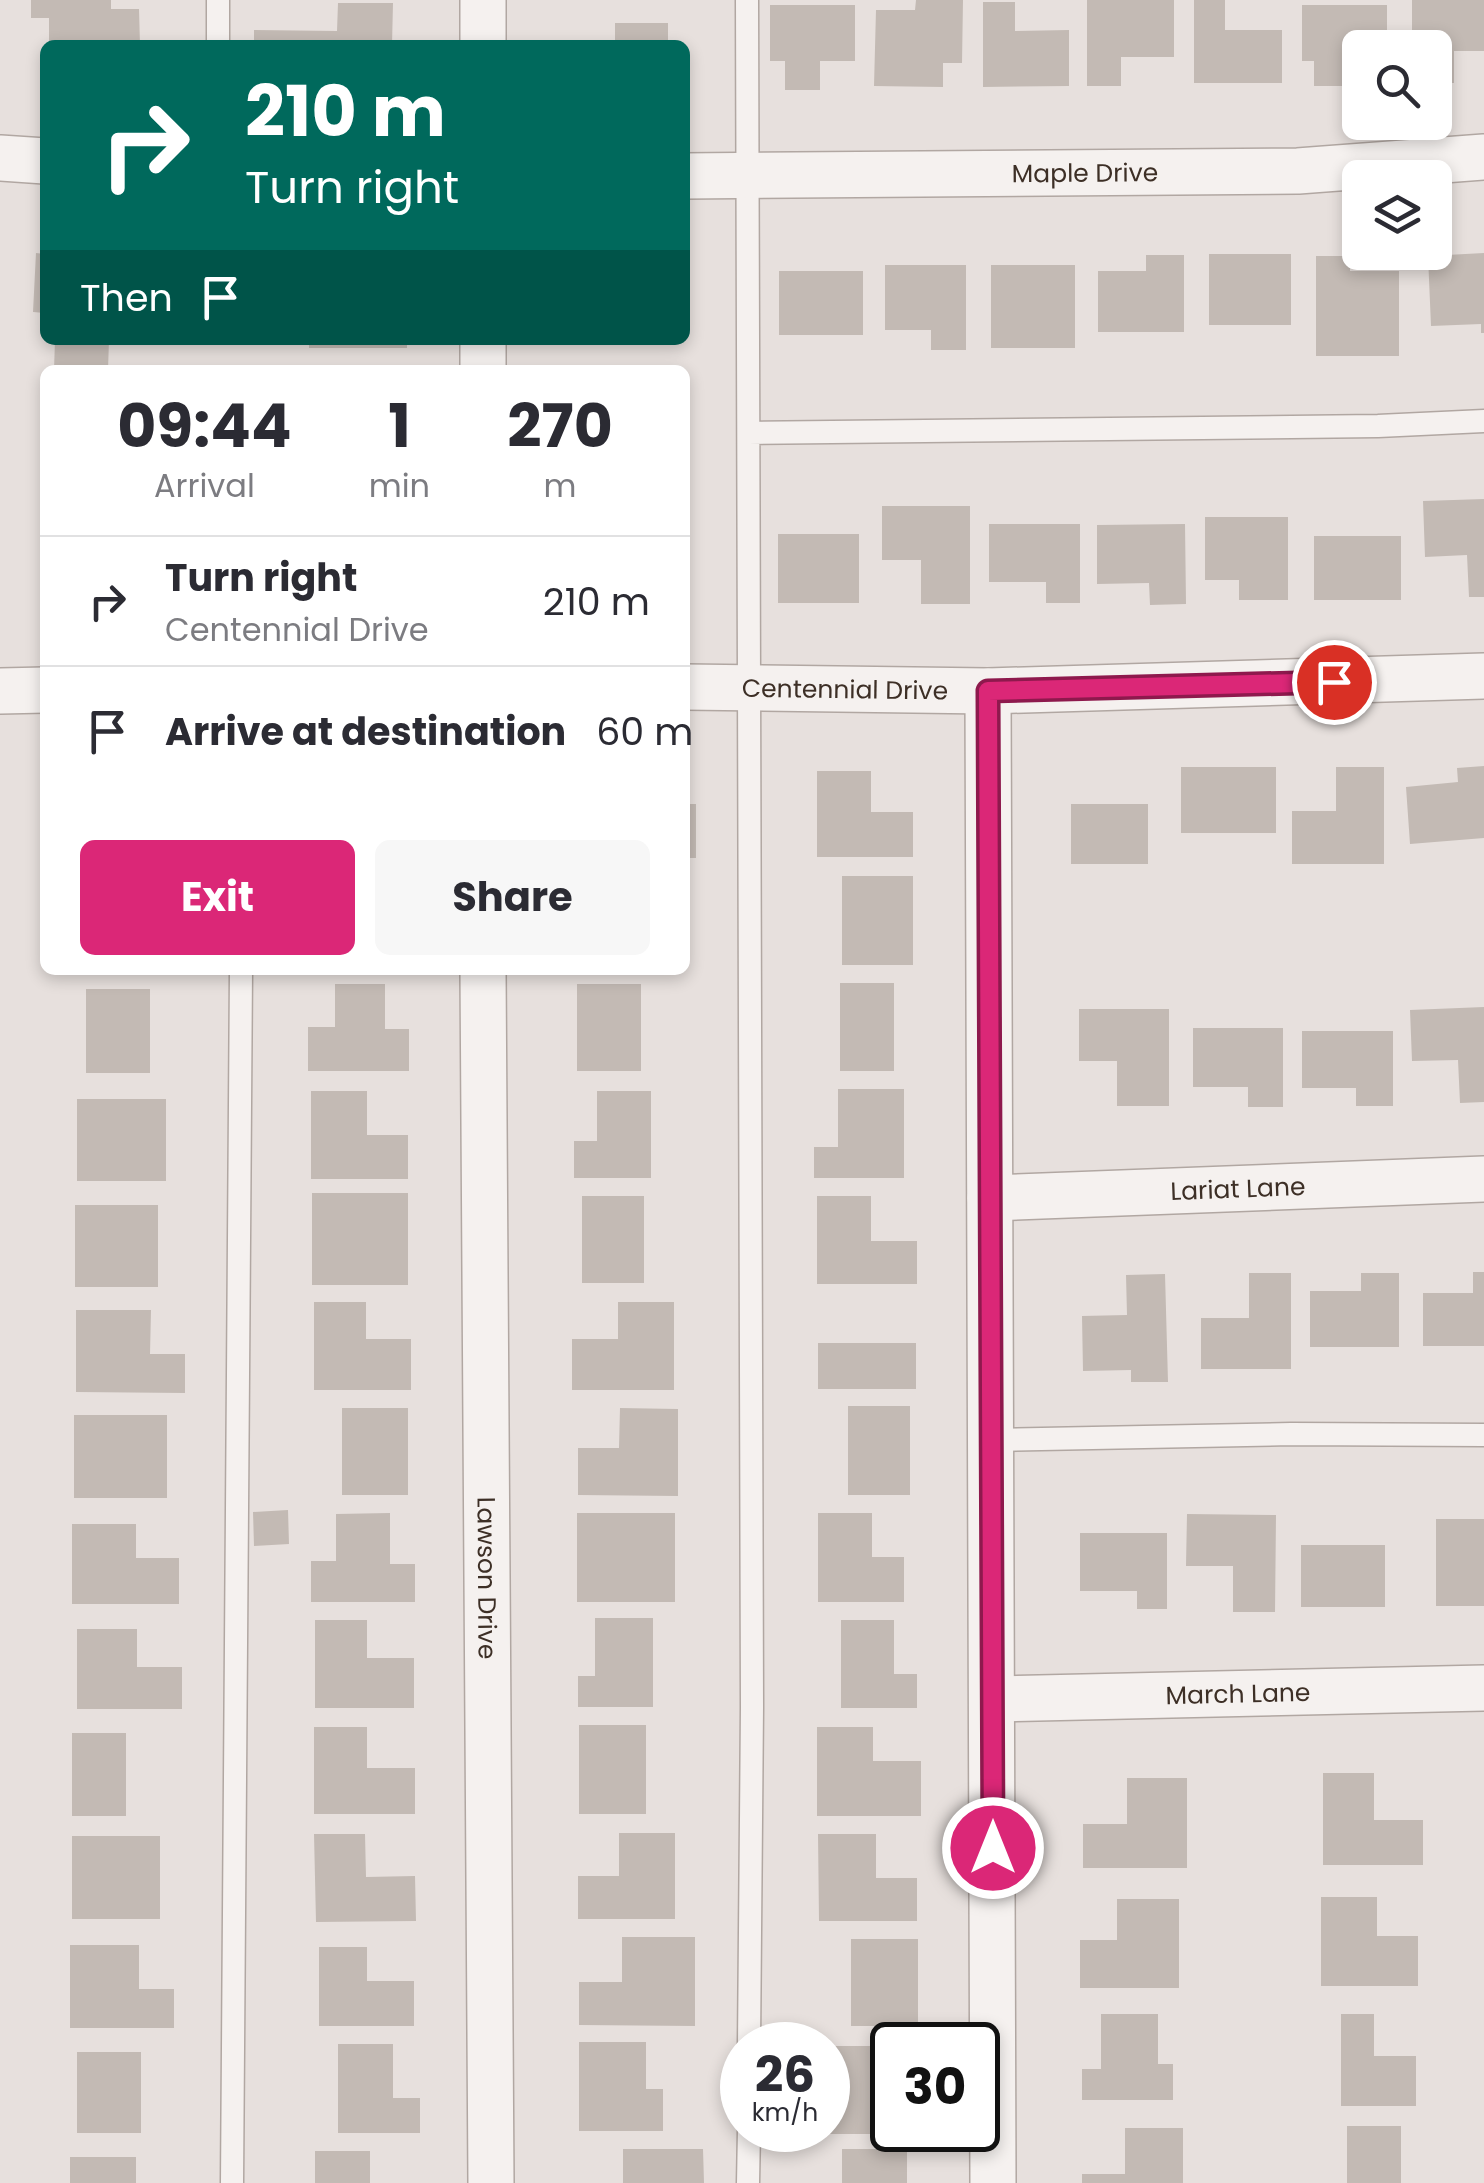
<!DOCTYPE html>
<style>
body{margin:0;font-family:Poppins,sans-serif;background:#f7f7f7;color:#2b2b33;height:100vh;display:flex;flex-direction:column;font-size:38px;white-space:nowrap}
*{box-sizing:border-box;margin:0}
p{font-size:32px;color:#7c7c81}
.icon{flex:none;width:55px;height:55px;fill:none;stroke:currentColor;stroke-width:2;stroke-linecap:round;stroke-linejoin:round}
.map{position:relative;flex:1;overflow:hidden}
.side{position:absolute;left:40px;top:365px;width:650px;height:610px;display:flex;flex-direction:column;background:#fff;border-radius:15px;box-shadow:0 5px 15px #0003}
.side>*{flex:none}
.guide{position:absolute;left:40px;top:40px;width:650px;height:305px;border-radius:15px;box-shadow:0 5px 15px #0003;background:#00695c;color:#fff;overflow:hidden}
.fabs{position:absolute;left:1342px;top:30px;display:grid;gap:20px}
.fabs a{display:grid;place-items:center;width:110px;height:110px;border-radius:15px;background:#fff;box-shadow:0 5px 15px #0003;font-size:50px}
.speed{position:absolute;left:720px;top:2022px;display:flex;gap:20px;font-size:50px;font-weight:700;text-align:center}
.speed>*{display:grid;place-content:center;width:130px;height:130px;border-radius:50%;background:#fff;box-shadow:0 5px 15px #0003;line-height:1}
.speed small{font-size:25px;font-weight:400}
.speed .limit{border:5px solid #111;border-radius:15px;background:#fff;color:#111}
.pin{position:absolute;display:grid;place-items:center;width:85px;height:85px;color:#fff;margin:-42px;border:5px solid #fff;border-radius:50%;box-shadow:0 2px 10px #0007}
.me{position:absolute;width:110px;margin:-55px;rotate:0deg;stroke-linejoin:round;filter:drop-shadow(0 0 8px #0008)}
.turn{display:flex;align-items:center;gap:35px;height:210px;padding:0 40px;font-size:45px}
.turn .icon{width:130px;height:130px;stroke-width:2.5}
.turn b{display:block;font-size:70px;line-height:85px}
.then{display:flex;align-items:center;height:95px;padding:0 40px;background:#0003;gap:20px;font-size:38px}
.eta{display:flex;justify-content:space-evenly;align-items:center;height:170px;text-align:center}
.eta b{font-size:60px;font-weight:700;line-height:70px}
.button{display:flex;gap:20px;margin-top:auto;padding:20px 40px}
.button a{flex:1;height:115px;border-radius:15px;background:#db2777;color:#fff;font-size:40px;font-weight:700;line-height:115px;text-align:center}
.button a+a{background:#f7f7f7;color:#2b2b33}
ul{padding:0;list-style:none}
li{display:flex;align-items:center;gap:30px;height:130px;padding:0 40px;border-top:2px solid #e1e1e2}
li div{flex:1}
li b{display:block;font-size:38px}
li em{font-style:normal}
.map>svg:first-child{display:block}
.building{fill:#c3bab4}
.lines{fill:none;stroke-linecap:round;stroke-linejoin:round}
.service-casing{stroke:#b1a7a2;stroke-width:25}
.minor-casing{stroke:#b1a7a2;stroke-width:48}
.service{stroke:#f5f1ef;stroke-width:22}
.minor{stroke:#f5f1ef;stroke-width:45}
.route-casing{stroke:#8e194d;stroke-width:25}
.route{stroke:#db2777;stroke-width:18}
.labels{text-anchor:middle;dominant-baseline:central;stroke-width:10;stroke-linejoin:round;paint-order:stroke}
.street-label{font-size:25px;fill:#3d2f26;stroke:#f4efec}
</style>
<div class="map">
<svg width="1484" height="2183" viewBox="0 0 1484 2183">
<rect width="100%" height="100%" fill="#e7e0dd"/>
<!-- building -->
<path class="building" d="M31 0H111V9H139L140 45H49V18H31Z
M916 0H963L962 63H943V87L874 86 876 10H915Z
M1087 0H1174V57H1121V86H1087Z
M1194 0H1225V30H1282V83H1194Z
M1412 0H1484V51H1454V83H1435V48H1412Z
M983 2H1015V31L1069 30V86L983 87Z
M338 3H393L392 45H254V30L337 31Z
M770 5H855V61H820V90H785V61H770Z
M1302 5H1387V48H1360V59H1350V86H1314V61H1302Z
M615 23H668V45H615Z
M36 253 45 254V313L33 312Z
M1484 253V333H1481V324L1431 326 1428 256Z
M1209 254H1291V325H1209Z
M1146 255H1184V332H1098V271H1146Z
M1316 256H1350V271H1399V356H1316Z
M885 265H966V350H931V330H885Z
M991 265H1075V348H991Z
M779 271H863V335H779Z
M55 340H109L108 370H54Z
M309 340H407V348H309Z
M571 340H669V345H571Z
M1484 499V597H1469L1467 555 1425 557 1423 501Z
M882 506H970V604H921V560H882Z
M1205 517H1288V600H1239V580H1205Z
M989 524H1080V603H1046V582H989Z
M1185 524 1186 604 1150 605 1149 583 1097 584V525Z
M778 534H859V603H778Z
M1314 536H1401V600H1314Z
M1484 766V838L1410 844 1406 787 1458 782 1457 768Z
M1181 767H1276V833H1181Z
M1336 767H1384V864H1292V811H1336Z
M817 771H871V812H913V857H817Z
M685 804H696V858H685Z
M1071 804H1148V864H1071Z
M842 876H913V965H842Z
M840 983H894V1071H840Z
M335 984H385V1029H409V1071H308V1027H335Z
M577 984H641V1071H577Z
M86 989H150V1073H86Z
M1484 1007V1102L1460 1103 1458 1060 1412 1061 1410 1010Z
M1079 1009H1169V1106H1117V1061H1079Z
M1193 1028H1283V1107H1248V1087H1193Z
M1302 1031H1393V1106H1356V1088H1302Z
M838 1089H904V1178H814V1147H838Z
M311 1091H367V1135H408V1179H311Z
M597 1091H651V1178H574V1141H597Z
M77 1099H166V1181H77Z
M312 1193H408V1285H312Z
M582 1196H644V1283H582Z
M817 1196H871V1241H917V1284H817Z
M75 1205H158V1287H75Z
M1473 1272H1484V1346H1423V1293H1473Z
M1249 1273H1291V1369H1201V1318H1249Z
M1361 1273H1399V1347H1310V1291H1361Z
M1165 1274 1168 1382H1131V1370L1083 1371 1082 1316 1127 1315 1126 1275Z
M314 1302H366V1339H411V1390H314Z
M618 1302H674V1390H572V1339H618Z
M76 1310H151L150 1354H185V1393L76 1392Z
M818 1343H916V1389H818Z
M848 1406H910V1495H848Z
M342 1408H408V1495H342Z
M620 1408 678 1409V1496L578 1495V1448H619Z
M74 1415H167V1498H74Z
M288 1510 289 1544 254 1546 253 1512Z
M390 1513V1564H415V1602H311V1561H336V1514Z
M577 1513H675V1602H577Z
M818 1513H872V1557H904V1602H818Z
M1187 1514 1276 1515 1275 1612H1233V1566H1186Z
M1436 1519H1484V1606H1436Z
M72 1524H136V1558H179V1604H72Z
M1080 1533H1167V1609H1137V1591H1080Z
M1301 1545H1385V1607H1301Z
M595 1618H653V1707H578V1676H595Z
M315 1620H367V1658H414V1708H315Z
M841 1620H894V1674H917V1708H841Z
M77 1629H137V1667H182V1709H77Z
M579 1725H646V1814H579Z
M314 1727H367V1768H415V1814H314Z
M817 1727H873V1761H921V1816H817Z
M72 1733H126V1816H72Z
M1323 1773H1374V1820H1423V1865H1323Z
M1127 1778H1187V1868H1083V1824H1127Z
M619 1833H675V1919H578V1876H619Z
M314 1834H365L366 1877 415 1876 416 1921 316 1922Z
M818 1834H876V1878H917V1921H819Z
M72 1836H160V1919H72Z
M1321 1897H1377V1936H1418V1986H1321Z
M1117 1899H1179V1988H1080V1940H1117Z
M622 1937H695V2026L579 2025V1982H622Z
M851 1939H918V2026H851Z
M70 1945H139V1989H174V2028H70Z
M319 1947H367V1981H414V2026H319Z
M1101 2014H1158V2064H1173V2100H1082V2069H1101Z
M1341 2014H1374V2056H1416V2106H1341Z
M579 2042H646V2089H663V2131H579Z
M338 2044H393V2098H420V2133H338Z
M828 2046H875V2086H892V2130H916V2134H820V2130H828Z
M77 2052H141V2133H77Z
M1347 2126H1401V2183H1347Z
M1125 2128H1183V2183H1082V2174H1125Z
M623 2149H703L704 2183H623Z
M842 2149H907V2183H842Z
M315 2151H370V2183H315Z
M70 2157H136V2183H70Z"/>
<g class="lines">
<defs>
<path id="service" d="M747 0 752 1707 749 2045
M218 45V0
M749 433 1378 426 1484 421
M991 1440 1291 1434 1484 1435
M232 2183 241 970
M748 2183 749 2130"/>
<g id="minor">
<path d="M483 0V45"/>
<path d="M0 158 45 161"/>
<path id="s1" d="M685 176 1298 171 1484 157"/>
<path d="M483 370V340"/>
<path id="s2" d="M685 687 988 691 1484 676"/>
<path d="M0 691 45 690"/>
<path d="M988 691 993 2183"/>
<path id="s3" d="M483 970 491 2183"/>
<path id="s4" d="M990 1198 1484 1179"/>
<path id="s5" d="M993 1699 1484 1688"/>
</g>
</defs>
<!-- service casing -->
<use href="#service" class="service-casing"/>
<!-- minor casing -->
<use href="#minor" class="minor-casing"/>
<!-- service -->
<use href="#service" class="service"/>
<!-- minor -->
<use href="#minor" class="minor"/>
</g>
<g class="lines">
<defs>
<path id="route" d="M993 1848 988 691 1334 682"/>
</defs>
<!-- route casing -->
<use href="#route" class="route-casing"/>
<!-- route -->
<use href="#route" class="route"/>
</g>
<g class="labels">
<!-- street labels -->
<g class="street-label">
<text stroke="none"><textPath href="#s1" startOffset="400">Maple Drive</textPath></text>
<text stroke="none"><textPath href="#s2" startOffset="160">Centennial Drive</textPath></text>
<text stroke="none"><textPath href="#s4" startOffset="248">Lariat Lane</textPath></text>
<text stroke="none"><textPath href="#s3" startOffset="608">Lawson Drive</textPath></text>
<text stroke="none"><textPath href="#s5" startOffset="245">March Lane</textPath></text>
</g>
</g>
</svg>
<div class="fabs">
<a><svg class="icon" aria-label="search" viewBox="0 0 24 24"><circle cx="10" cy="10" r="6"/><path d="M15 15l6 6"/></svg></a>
<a><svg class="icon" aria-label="layers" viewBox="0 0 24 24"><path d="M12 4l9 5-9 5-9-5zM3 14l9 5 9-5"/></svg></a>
</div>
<div class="speed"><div>26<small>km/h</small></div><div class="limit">30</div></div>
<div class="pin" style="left:1334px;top:682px;background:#d93025"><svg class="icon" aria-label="arrive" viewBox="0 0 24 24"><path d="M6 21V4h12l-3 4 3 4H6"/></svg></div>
<svg class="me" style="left:993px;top:1848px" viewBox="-20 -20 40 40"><circle r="17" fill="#db2777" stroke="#fff" stroke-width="3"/><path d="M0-11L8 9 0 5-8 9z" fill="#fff"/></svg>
<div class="guide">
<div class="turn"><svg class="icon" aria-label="right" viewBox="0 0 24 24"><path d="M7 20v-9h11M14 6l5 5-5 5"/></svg><div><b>210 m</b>Turn right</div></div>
<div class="then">Then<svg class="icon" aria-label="arrive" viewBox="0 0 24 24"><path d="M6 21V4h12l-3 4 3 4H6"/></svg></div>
</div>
<section class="side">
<div class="eta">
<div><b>09:44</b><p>Arrival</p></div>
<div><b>1</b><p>min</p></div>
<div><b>270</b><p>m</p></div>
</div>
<ul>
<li><svg class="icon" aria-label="right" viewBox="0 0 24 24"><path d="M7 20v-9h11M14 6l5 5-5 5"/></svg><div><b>Turn right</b><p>Centennial Drive</p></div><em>210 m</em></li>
<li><svg class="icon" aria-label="arrive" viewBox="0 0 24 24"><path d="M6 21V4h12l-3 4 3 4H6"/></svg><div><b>Arrive at destination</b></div><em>60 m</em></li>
</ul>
<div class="button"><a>Exit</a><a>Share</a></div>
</section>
</div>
